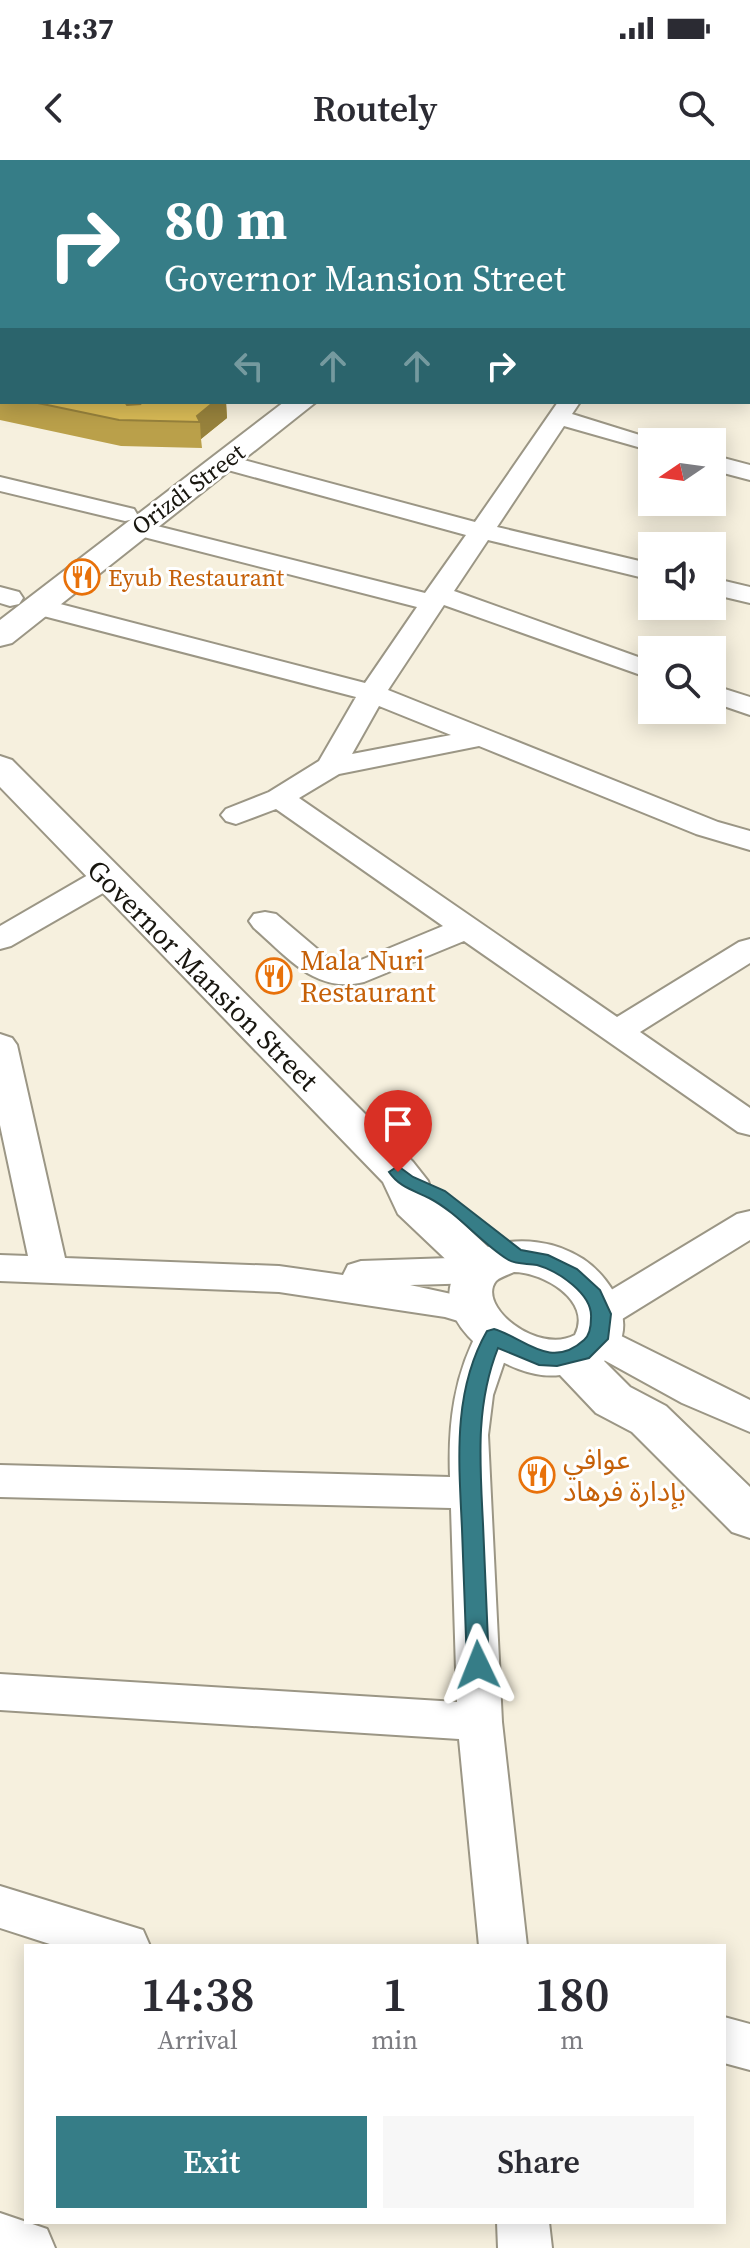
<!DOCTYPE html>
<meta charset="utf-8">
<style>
body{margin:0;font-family:"Source Serif 4","Noto Sans Arabic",serif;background:#f7f7f7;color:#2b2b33;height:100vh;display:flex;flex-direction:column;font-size:30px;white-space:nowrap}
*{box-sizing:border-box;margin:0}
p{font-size:26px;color:#7c7c81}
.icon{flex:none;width:44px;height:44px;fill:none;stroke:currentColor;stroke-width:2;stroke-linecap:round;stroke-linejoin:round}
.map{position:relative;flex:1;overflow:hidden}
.drawer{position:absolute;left:24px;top:1784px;width:702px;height:280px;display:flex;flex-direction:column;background:#fff;border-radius:0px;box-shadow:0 4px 20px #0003}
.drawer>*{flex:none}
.banner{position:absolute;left:0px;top:0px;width:750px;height:244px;box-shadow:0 4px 20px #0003;background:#367d87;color:#fff;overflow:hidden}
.needle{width:52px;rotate:257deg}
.tools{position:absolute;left:638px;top:268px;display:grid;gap:16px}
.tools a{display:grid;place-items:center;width:88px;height:88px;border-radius:0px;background:#fff;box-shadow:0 4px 20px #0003;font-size:40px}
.pin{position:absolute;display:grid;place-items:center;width:68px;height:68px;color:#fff;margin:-82px -34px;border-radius:50% 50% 50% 0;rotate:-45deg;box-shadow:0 0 8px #0007}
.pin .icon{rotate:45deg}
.me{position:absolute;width:88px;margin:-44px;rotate:358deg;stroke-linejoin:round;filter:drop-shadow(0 0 6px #0008)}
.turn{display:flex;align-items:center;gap:28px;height:168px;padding:0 32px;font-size:36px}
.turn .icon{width:104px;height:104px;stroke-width:2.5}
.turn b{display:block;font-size:56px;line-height:68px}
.lanes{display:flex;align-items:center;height:76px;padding:0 32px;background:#0003;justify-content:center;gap:40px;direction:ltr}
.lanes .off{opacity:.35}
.eta{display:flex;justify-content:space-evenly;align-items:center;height:136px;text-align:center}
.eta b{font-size:48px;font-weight:600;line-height:56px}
.action{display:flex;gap:16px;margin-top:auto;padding:16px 32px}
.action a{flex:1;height:92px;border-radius:0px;background:#367d87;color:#fff;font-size:32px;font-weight:600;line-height:92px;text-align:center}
.action a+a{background:#f7f7f7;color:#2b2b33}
.status{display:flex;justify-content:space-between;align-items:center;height:56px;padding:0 40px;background:#fff;direction:ltr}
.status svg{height:22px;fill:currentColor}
header{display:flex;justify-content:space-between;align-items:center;height:104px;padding:0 32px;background:#fff;font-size:36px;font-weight:600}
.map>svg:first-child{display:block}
.water{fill:#81e1fe}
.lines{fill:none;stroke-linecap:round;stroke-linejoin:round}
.minor-casing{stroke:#9b9685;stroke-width:4}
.major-casing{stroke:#9b9685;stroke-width:4}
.minor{fill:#fff;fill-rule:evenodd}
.major{fill:#fff;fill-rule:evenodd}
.wall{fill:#baa04a}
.shaded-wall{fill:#97823c}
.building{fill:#d8ba56;stroke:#97823c;stroke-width:2}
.route{fill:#367d87;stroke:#235158;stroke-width:2}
.labels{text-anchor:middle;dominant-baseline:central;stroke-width:6;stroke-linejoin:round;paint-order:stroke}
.far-street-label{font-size:24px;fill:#18160f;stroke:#fff}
.far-food-label{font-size:24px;fill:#c56008;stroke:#fff;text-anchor:start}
.food-label{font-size:28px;fill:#c56008;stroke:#fff;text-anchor:start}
.street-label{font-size:28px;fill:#18160f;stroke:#fff}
</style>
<div class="status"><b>14:37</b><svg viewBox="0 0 49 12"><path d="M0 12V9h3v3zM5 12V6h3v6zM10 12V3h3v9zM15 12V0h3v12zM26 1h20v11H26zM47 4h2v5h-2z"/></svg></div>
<header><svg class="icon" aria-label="back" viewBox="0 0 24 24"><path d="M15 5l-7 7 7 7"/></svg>Routely<svg class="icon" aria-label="search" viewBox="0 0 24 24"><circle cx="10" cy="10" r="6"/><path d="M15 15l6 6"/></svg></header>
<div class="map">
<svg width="750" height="2088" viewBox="0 0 750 2088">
<rect width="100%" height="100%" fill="#f6f0de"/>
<!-- water -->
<path class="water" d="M328 0H750V21L748 2Z"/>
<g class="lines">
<defs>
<path id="minor" d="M0 88H2V100H0Z
M748 146H750V158H748Z
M2 161V175L0 176V162Z
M748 227H750V241H748Z
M558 242H580L572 254 662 282H652V291L564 266 497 367 652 404V420L488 380 454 431 652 502V519L444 445 388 530 718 662 750 671V690L696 674 479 586 339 614 299 638 617 857 739 782 750 779V803L640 872 750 948V975L738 972 464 781 364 822C315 834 288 797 254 768L249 761 254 754 265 752 276 754 335 804 349 805 443 766 276 649 236 664 226 661 221 655 226 649 269 632 319 601 356 537 28 452 24 446 28 440 37 438 365 523 417 447 128 373 125 368 128 363 137 361 425 433 466 375 217 307 213 302 217 297 225 295 475 362ZM379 546 451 575 352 594Z
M712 295 750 305V320L712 310Z
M0 317 134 349 137 354 134 359 125 361 0 331Z
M712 418 750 427V443L712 434Z
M0 427 19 432 23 438 19 444 10 446 0 443Z
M712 525 750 537V555L712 542Z
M106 709 117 711 121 718 117 725 11 786 0 789V766L95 711Z
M0 874 12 878 17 885 65 1098 279 1106 343 1115 348 1105 361 1101 480 1097 493 1101 499 1110 493 1119 480 1123 410 1125 488 1142 494 1152 488 1162 475 1166 445 1157 279 1132 0 1121V1095L28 1096 0 965Z
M750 1051V1080L614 1164 603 1167 750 1240V1272L682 1243 584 1189 579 1179 584 1169 596 1166 588 1164 582 1154 588 1144 737 1054Z
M494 1162 507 1166 513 1176 493 1235 488 1275 502 1562 527 1786H479L459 1579 0 1550V1514L457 1542 451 1348 0 1337V1305L450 1317C448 1264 454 1213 481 1166Z
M0 1726 143 1770 150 1786H56L0 1768Z
M724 1857 750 1864V1910L724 1903Z
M0 2053 47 2069 55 2088H0Z
M497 2062H549L552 2088H498Z"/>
<path id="major" d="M0 0H12L13 2H2L0 10Z
M36 0H74L76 2H38Z
M748 49H750V63H748Z
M284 242H316L12 483 0 486V460Z
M0 596 12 600 413 1002 428 1021 433 1036 488 1087C518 1076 556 1081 583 1099 616 1121 643 1173 604 1201L630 1227 666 1246 750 1327V1378L732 1372 632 1272 596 1253 560 1215C511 1222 423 1163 457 1110L398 1054 383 1022 0 627ZM514 1112C542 1112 593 1140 575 1175 538 1195 476 1146 496 1121 500 1117 508 1115 514 1112Z"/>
</defs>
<!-- minor casing -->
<use href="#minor" class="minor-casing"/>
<!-- major casing -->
<use href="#major" class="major-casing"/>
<!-- minor -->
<use href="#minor" class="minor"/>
<!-- major -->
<use href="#major" class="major"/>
</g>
<!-- wall -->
<path class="wall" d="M0 9H2V53H0Z
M0 217H2V242H226L227 258 201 279 202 288 121 286 0 260Z"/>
<!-- shaded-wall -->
<path class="shaded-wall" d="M211 242H226L227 258 201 279 200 262 197 256Z"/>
<!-- building -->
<path class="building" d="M2 19V35L0 34V21Z
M0 217H2V235H0Z
M33 242H125L127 245 140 244 139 242H214L197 256 200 262 119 260Z"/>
<!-- route -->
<path class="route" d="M398 1006 413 1017 445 1031 521 1090 548 1095 577 1109 600 1130 611 1154 608 1179 589 1198 557 1206 539 1205 498 1188C475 1246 480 1303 483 1364 485 1411 487 1458 489 1505L486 1511 478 1514 470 1511 467 1505C465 1460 464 1414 462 1369 459 1302 452 1232 487 1171L494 1169C523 1177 550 1211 584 1180 590 1175 591 1167 591 1158 593 1134 558 1111 537 1105 527 1103 516 1105 507 1099 480 1082 458 1053 429 1038 413 1030 399 1027 389 1012Z"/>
<!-- icons -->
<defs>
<symbol id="restaurant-ring" viewBox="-11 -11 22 22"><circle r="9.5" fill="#fff" stroke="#e8710a" stroke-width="1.5"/><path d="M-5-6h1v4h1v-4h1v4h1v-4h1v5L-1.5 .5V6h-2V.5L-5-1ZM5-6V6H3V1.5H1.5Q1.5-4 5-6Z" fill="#e8710a"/></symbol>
</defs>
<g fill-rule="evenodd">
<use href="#restaurant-ring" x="62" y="397" width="40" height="40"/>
<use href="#restaurant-ring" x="254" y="796" width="40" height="40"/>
<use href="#restaurant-ring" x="517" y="1295" width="40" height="40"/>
</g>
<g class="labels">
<!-- far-street labels -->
<g class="far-street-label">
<text transform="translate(188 329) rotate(-37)">Orizdi Street</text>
</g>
<!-- far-food labels -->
<g class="far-food-label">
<text x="108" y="417">Eyub Restaurant</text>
</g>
<!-- food labels -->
<g class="food-label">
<text x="300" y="800">Mala Nuri<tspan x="300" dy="32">Restaurant</tspan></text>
<text x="563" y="1299">عوافي<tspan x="563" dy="32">بإدارة فرهاد</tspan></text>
</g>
<!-- street labels -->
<g class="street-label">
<text transform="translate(203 815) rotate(45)">Governor Mansion Street</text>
</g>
</g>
</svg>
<div class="tools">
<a><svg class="needle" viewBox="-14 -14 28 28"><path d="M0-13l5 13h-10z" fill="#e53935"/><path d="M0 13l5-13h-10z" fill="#7c7c81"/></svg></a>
<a><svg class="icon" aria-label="sound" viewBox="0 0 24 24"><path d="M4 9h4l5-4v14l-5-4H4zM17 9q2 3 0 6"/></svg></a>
<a><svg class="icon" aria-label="search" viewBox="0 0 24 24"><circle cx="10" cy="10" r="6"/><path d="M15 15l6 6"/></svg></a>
</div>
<div class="pin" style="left:398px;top:1012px;background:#d93025"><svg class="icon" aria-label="arrive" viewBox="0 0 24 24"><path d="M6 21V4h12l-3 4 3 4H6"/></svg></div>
<svg class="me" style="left:478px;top:1505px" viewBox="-20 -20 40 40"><path d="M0-17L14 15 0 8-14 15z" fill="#367d87" stroke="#fff" stroke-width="4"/></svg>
<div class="banner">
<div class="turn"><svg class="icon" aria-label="right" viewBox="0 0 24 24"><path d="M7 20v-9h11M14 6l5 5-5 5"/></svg><div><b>80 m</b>Governor Mansion Street</div></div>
<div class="lanes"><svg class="icon off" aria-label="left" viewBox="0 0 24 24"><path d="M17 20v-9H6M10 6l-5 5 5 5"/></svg><svg class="icon off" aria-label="ahead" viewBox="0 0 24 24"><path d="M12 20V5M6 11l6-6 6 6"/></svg><svg class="icon off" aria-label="ahead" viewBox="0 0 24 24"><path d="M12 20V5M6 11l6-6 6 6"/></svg><svg class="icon" aria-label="right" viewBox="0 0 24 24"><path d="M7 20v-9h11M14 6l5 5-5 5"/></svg></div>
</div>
<section class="drawer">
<div class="eta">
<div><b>14:38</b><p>Arrival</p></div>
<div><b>1</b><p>min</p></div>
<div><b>180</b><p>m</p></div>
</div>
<div class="action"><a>Exit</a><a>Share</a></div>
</section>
</div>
